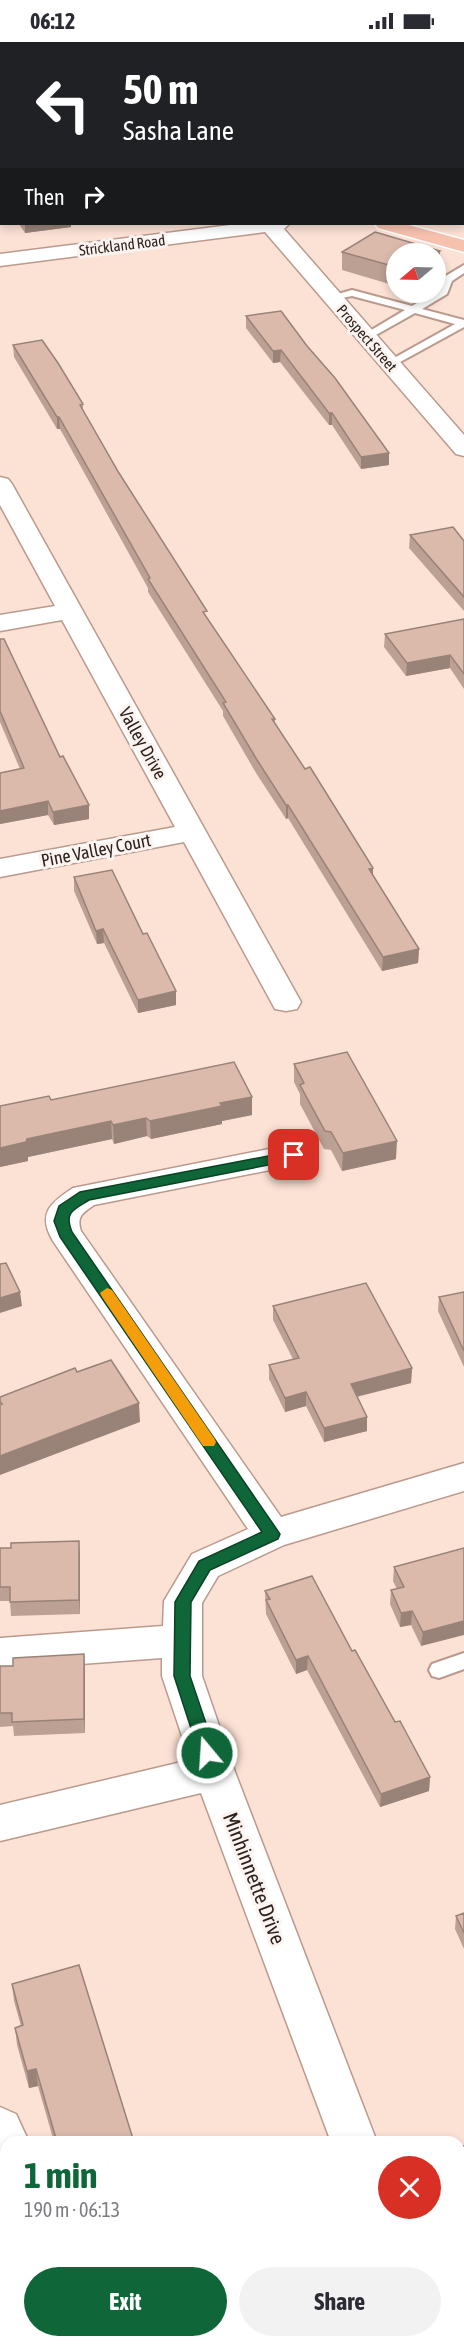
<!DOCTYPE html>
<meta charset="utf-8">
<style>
body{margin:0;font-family:"Asap Condensed",sans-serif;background:#f2f2f3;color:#2b2b33;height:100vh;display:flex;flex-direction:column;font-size:22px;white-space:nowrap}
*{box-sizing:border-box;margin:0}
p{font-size:20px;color:#7c7c81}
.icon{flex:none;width:33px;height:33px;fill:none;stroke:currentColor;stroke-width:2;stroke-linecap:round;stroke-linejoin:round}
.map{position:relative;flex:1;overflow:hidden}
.side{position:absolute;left:0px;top:2094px;width:465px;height:212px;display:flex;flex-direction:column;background:#fff;border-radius:18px 18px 0 0;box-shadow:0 3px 9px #0003}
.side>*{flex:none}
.hud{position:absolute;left:0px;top:0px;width:465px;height:183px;box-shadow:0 3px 9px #0003;background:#202124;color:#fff;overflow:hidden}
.needle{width:39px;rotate:251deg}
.controls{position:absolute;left:386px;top:201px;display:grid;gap:12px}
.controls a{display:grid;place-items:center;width:60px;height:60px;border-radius:50%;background:#fff;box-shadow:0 3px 9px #0003;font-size:30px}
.pin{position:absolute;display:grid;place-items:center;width:51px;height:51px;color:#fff;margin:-26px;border-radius:12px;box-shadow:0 3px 9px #0006}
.me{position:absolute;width:66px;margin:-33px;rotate:342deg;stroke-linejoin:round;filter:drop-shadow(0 0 4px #0008)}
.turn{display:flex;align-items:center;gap:21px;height:126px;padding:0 24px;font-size:27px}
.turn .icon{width:78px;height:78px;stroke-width:2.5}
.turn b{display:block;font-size:42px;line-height:51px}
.then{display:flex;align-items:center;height:57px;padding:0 24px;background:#0003;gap:12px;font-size:22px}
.round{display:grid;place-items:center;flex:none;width:63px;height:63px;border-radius:32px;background:#f2f2f3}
.summary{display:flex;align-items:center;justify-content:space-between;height:102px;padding:0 24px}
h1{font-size:36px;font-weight:700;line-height:45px;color:#0f6638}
.button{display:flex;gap:12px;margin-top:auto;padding:12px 24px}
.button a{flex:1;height:69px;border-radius:36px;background:#0f6638;color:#fff;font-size:24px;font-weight:700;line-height:69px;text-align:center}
.button a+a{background:#f2f2f3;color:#2b2b33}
.status{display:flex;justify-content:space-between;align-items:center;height:42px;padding:0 30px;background:#fff;direction:ltr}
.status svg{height:16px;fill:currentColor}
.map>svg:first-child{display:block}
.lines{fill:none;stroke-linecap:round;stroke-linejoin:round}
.service-casing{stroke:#ba9a8c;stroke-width:4}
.minor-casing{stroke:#ba9a8c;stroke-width:3}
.trunk-casing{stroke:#fff;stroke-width:3}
.service{fill:#fff;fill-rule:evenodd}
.minor{fill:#fff;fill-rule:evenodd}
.trunk{fill:#f6c2ae;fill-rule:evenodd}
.wall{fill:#bca094}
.shaded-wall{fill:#998278}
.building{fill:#dbbaac;stroke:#998278;stroke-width:1.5}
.route{fill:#0f6638;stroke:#0a4224;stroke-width:1.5}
.slow{fill:#f59e0b}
.labels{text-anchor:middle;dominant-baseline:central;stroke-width:6;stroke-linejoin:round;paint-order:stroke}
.far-street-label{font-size:15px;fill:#2e221c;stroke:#faf3f0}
.street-label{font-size:18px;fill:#2e221c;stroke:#faf3f0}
.near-street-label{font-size:21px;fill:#2e221c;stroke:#faf3f0}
</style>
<div class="status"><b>06:12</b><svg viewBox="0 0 49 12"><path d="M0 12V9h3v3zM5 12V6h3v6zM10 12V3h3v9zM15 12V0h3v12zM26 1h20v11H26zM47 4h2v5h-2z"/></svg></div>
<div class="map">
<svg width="464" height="2305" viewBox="0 0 464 2305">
<rect width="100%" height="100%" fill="#fce1d5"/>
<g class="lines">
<defs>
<path id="service" d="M93 0H104L92 2Z
M250 0H258L249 2Z
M0 40H2V46H0Z
M464 223V231L452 239 447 252 422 267 464 278V285L391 325 386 322 387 320 455 282 415 271 367 298 362 295 363 293 405 268 352 254 332 258 327 255 352 248 412 264 439 248 444 235Z
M464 1611V1627L439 1636 432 1634 429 1628 432 1622Z
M464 2105V2127L459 2128V2106Z"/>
<path id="minor" d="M238 182H289L284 187 464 393V414L456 412 265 190 0 224V212Z
M0 435 8 437 12 442 301 960 297 967 286 969 275 967 184 800 0 835V817L175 785 62 578 0 589V573L55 564 0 463Z
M294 1102 305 1105 310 1113 305 1121 94 1163C83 1171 76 1174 81 1189L281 1475 464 1421V1449L284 1503 218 1534 202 1561V1634L235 1730 377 2100H331L201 1751 0 1799V1763L190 1718 162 1634V1616L0 1628V1596L163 1584 164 1559 192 1512 248 1487 53 1199C37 1172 50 1161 73 1146Z
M0 2065 16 2072 29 2100H6V2122L0 2120Z
M23 2300H72L73 2305H23Z
M401 2300H450L453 2305H403Z"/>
<path id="trunk" d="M0 62H2V72H0Z
M375 182H405L464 198V210L378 186Z"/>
</defs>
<!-- service casing -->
<use href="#service" class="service-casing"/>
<!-- minor casing -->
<use href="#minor" class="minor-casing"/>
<!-- trunk casing -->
<use href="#trunk" class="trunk-casing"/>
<!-- service -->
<use href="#service" class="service"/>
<!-- minor -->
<use href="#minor" class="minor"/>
<!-- trunk -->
<use href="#trunk" class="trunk"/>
</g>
<!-- wall -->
<path class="wall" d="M0 107H2V155L0 153Z
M19 182H71V185L25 191Z
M375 190 440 209 439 227 435 229V212H396V244L342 228V210Z
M246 274 307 304 389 411V423L361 427 332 383H329L280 320 273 321 246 286Z
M13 303 83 362V368L119 431 207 576 275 677V683L373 826V834L419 907 418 921 382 929 288 776 286 777 256 731 223 674V669L148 550V546L60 387H57L14 315Z
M410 493 464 499V569L409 506Z
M464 577V647L450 626 406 634 384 605 385 592Z
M0 597 60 715 89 763V777L54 783 48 773 0 782V731L20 727 0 680Z
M74 835 143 892 176 949V963L138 971 104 901 97 902 74 849Z
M294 1022 396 1117 342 1129 331 1108 324 1107 300 1062V1052L294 1040Z
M51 1058 252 1073 222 1079V1082L151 1097 147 1094 114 1102 112 1097 28 1115V1119L0 1125Z
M464 1250V1325L438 1269 439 1255Z
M273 1264 412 1326 411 1341 357 1355 367 1375V1389L324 1400 306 1364 285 1370 269 1337V1323L293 1317 273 1278Z
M0 1506 80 1513V1572L11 1574 10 1559H0Z
M464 1506 421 1604 411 1583 400 1585 390 1562 391 1548 397 1547 393 1539 394 1525Z
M265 1549 352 1609 430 1735 429 1749 380 1765 307 1628 296 1632 266 1572Z
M84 1612 85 1626V1691L14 1694 13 1684 0 1685V1624H13Z
M464 1871V1907L455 1887 456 1874Z
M12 1942 134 2100H54L38 2044 29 2046 17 2003 15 1986 21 1984 14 1959Z
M110 2300H195L196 2305H112Z"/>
<!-- shaded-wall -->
<path class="shaded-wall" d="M25 182H71V185L25 191Z
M440 209 439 227 435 229V212Z
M281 308 280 320 273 321V309Z
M329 371H332V383H329Z
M57 375H59L60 387H57Z
M389 411V423L361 427V415Z
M450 613V626L406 634 407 621Z
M48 759V773L0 782V769Z
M89 763V777L54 783 53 770Z
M286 763H288V776L286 777Z
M373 826V840L369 827Z
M103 887 104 901 97 902 96 889Z
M419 907 418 921 382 929 383 915Z
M176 949V963L138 971V958Z
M252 1055V1073L222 1079V1082L151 1097 150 1079 220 1061Z
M146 1076 147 1094 114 1102 113 1083Z
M111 1079 112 1097 28 1115V1119L0 1125V1106L27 1097Z
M397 1099 396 1117 342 1129 343 1111Z
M20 1250 22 1264 0 1271V1256Z
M412 1326 411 1341 350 1356 351 1342Z
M306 1350V1364L285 1370V1356Z
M139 1361 140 1380 0 1433V1414Z
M367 1375V1389L324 1400V1386Z
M79 1499 80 1513V1572L79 1558Z
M412 1569 411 1583 400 1585 401 1571Z
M464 1579V1593L421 1604 423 1590Z
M84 1612 85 1626V1691L84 1677Z
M308 1614 307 1628 296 1632V1618Z
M430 1735 429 1749 380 1765 381 1752Z
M36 2027 38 2044 29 2046 27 2029Z"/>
<!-- building -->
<path class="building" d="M287 0H382L407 2H287Z
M0 107H2V145L0 143Z
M375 190 440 209 435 212H396V225L342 210Z
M281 269 307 304 335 336 389 411 361 415 332 371H329L281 308 273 309 246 274Z
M42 298 58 321 83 362 80 363 119 431 207 569 203 570 275 677H272L305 727 310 725 373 826 369 827 419 907 383 915 288 763H286L257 718 223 661 226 660 148 537 150 536 59 375H57L13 303Z
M453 485 464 499V555L410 493Z
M464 577V632L450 613 407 621 385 592Z
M0 597H4L60 715 63 714 89 763 53 770 48 759 0 769V731L24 726 0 669Z
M112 828 143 892 147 891 176 949 138 958 103 887 96 889 74 835Z
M347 1010 397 1099 343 1111 331 1090 325 1089 300 1043 304 1041 294 1022Z
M234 1020 252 1055 220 1061 222 1064 150 1079 146 1076 113 1083 111 1079 27 1097 26 1100 0 1106V1064L49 1054 51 1058Z
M6 1221 20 1250 0 1256V1222Z
M366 1241 412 1326 351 1342 367 1375 324 1386 306 1350 285 1356 269 1323 299 1316 273 1264Z
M464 1250V1309L439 1255Z
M111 1318 139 1361 0 1414V1362H2L0 1359V1355L75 1326 77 1330Z
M79 1499V1558L10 1560V1545H0V1506H11V1501Z
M464 1506V1579L423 1590 412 1569 401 1571 391 1548 404 1545 394 1525Z
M312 1534 352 1609 355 1608 395 1680 400 1679 430 1735 381 1752 308 1614 296 1618 266 1558 270 1557 265 1549Z
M84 1612V1677L12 1680V1671H0V1624H13V1616Z
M464 1871V1891L456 1874Z
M79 1923 134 2100H57L36 2027 27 2029 15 1986 23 1983 12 1942Z
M114 2300H195L196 2305H115Z"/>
<!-- route -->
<path class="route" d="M294 1109 299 1110 301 1113 299 1117 89 1158C73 1168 64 1170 72 1190L280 1492 278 1497 210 1528 191 1560 190 1634 216 1711 213 1716 207 1718 201 1716 199 1711 174 1634 175 1560 199 1519 262 1490 60 1195 54 1179 59 1164 80 1150Z"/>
<!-- slow -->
<path class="slow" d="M107 1246 112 1248 214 1396 216 1400 214 1404H203L102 1255 100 1251Z"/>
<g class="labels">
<!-- far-street labels -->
<g class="far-street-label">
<text transform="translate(122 203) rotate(-7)">Strickland Road</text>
<text transform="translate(367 296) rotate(49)">Prospect Street</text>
</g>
<!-- street labels -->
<g class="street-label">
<text transform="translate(143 701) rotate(61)">Valley Drive</text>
<text transform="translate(96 808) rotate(-11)">Pine Valley Court</text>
</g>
<!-- near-street labels -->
<g class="near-street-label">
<text transform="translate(255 1836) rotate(69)">Minhinnette Drive</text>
</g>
</g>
</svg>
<div class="controls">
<a><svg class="needle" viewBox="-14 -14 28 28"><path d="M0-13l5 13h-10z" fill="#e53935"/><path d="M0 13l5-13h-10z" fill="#7c7c81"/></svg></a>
</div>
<div class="pin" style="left:294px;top:1113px;background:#d93025"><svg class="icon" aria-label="arrive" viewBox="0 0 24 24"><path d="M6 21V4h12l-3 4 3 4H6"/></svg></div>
<svg class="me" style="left:207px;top:1711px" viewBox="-20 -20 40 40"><circle r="17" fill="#0f6638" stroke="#fff" stroke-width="3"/><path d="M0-11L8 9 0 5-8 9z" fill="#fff"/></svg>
<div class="hud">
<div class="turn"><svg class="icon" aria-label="left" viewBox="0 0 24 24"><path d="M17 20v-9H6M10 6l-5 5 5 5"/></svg><div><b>50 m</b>Sasha Lane</div></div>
<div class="then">Then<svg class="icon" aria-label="right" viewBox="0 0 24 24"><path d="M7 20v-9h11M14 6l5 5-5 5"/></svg></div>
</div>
<section class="side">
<div class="summary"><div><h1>1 min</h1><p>190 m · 06:13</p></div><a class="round" style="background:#d93025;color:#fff"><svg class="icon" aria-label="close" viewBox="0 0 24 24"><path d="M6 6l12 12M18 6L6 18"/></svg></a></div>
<div class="button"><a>Exit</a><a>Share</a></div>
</section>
</div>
